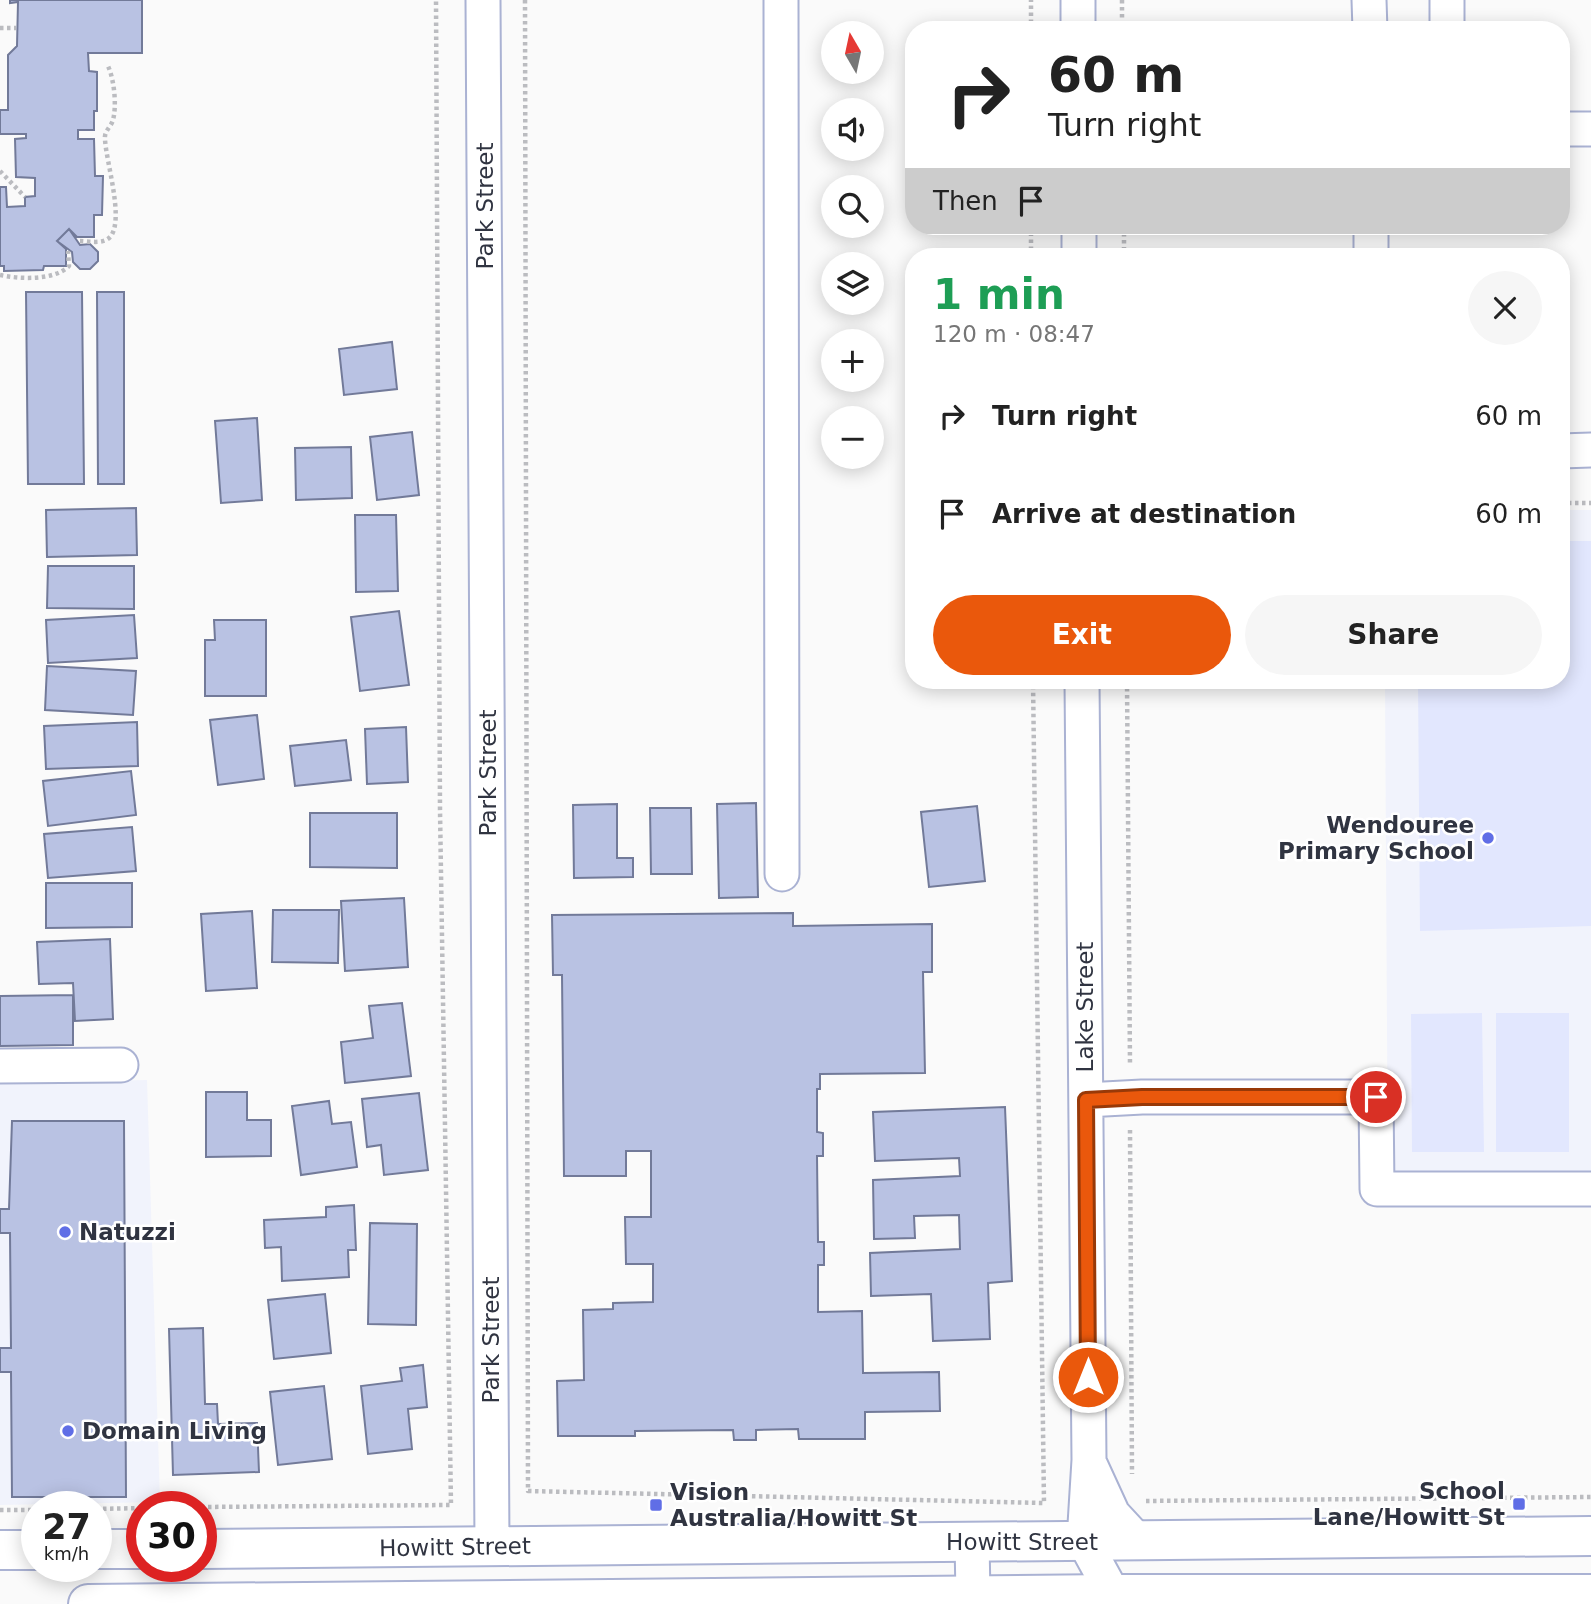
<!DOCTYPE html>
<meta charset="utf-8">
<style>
body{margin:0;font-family:"DejaVu Sans",sans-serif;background:#f6f6f6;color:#222;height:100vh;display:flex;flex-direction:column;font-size:26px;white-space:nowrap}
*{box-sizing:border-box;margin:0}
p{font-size:23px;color:#767676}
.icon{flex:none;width:38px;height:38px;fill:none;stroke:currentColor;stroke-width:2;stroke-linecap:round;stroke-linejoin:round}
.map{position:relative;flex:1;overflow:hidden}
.drawer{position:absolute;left:905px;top:248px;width:665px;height:441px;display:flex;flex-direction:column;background:#fff;border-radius:28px;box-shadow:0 4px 18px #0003}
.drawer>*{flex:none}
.top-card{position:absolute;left:905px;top:21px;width:665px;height:214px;border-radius:28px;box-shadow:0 4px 18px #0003;background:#fff;color:#222;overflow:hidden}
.needle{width:46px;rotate:351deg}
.buttons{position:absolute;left:821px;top:21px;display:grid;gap:14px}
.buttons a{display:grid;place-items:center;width:63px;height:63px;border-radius:50%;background:#fff;box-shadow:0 4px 18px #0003;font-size:35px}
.speed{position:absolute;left:21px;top:1491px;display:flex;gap:14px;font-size:35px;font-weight:700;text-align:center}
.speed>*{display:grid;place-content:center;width:91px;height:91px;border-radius:50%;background:#fff;box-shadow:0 4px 18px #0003;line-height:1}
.speed small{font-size:18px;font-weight:400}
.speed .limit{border:10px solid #d22;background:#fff;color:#111}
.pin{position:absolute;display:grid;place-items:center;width:60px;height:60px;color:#fff;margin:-30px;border:4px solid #fff;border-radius:50%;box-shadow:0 2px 7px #0007}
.me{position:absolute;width:77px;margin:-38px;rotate:0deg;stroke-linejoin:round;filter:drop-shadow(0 0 5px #0008)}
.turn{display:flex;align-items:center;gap:24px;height:147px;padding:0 28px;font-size:32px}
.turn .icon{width:91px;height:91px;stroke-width:2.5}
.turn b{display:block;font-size:49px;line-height:60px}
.then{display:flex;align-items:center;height:66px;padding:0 28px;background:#0003;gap:14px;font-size:26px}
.round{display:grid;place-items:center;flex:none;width:74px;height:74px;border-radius:37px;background:#f6f6f6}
.summary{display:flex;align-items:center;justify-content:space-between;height:119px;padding:0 28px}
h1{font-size:42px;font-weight:700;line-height:52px;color:#1e9e55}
.cta{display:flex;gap:14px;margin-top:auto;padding:14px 28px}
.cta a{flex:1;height:80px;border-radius:42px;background:#ea580c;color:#fff;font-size:28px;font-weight:700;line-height:80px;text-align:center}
.cta a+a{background:#f6f6f6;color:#222}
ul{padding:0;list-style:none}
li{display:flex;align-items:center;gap:21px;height:98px;padding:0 28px}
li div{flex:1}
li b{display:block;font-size:26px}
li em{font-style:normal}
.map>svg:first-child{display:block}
.built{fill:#f1f3fc}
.pitch{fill:#e2e7fe}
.building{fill:#b9c2e3;stroke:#727a99;stroke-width:2}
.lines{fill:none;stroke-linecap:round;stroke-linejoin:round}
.minor-casing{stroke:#aab2d3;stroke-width:37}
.major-casing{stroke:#aab2d3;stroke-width:42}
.path{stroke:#bbbcc0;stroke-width:4.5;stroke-dasharray:3.5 3.5;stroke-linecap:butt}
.minor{stroke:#fff;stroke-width:33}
.major{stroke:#fff;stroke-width:38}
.route-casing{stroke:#983908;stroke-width:18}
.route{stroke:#ea580c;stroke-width:12}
.poi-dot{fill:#606ee6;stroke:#fff;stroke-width:2.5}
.labels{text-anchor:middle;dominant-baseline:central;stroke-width:5;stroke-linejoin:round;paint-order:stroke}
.street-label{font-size:23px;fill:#303441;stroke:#fff}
.poi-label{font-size:23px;font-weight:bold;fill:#303441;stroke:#fff;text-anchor:start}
</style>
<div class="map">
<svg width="1591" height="1604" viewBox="0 0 1591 1604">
<rect width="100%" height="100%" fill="#fafafa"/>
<!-- built -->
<path class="built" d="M1561 510H1591V1201L1388 1200 1385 681H1561Z
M147 1080 160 1502 0 1505V1083Z"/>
<!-- pitch -->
<path class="pitch" d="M1561 541H1591V926L1420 931 1418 681H1561Z
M1482 1013 1484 1152H1412L1411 1014Z
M1496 1013H1569V1152H1496Z"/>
<!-- building -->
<path class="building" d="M10 0H142V53H88L89 71 97 72V111H94V130H78V139H94L95 176H103L102 215H94V237H77L69 229 57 241 66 249V266H44L43 270 4 271V266H0V187H6L7 207 25 206V197L35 196V178L16 177 15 139 26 138V134H0V110H8V55L17 46 18 2 10 3Z
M69 229 80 245 90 244 98 252V261L90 269H80L73 262 72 252 57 241Z
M26 292H82L84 484H28Z
M97 292H124V484H98Z
M392 342 397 389 344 395 339 349Z
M257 418 262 500 221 503 215 421Z
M412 432 419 495 377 500 370 437Z
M351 447 352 498 296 500 295 448Z
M136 508 137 555 47 557 46 510Z
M355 515H396L398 591 356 592Z
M48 566H134V609L47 608Z
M399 611 409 685 360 691 351 617Z
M134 615 137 658 48 663 46 620Z
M214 620H266V696H205V640H215Z
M47 666 136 671 133 715 45 710Z
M257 715 264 779 218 785 210 720Z
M137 722 138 766 46 769 44 726Z
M406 727 408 782 367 784 365 729Z
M346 740 351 780 295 786 290 746Z
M131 771 136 815 48 826 43 781Z
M756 803 758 897 719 898 717 804Z
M617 804V858H633V877L574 878 573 805Z
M977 806 985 881 929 887 921 812Z
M650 808H691L692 874H651Z
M310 813H397V868L310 867Z
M132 827 136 871 48 878 44 834Z
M46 883H132V927L46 928Z
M404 898 408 967 345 971 341 901Z
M273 910H339L338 963 272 962Z
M252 911 257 988 206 991 201 914Z
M793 913V926L932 924V972H923L925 1073 820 1074V1089H817V1132L823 1133V1156H817L818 1242H824V1265H818V1312L862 1311 863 1373 939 1372 940 1411 865 1412V1439H799L798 1429 756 1430V1440H734L733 1430 635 1431V1436H558L557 1381 584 1380 583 1310 613 1309V1303L653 1302V1264H626L625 1217H651V1151H626V1176H564L562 975H553L552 915Z
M110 939 113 1019 75 1021 73 983 39 984 37 942Z
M73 995V1045L0 1046V996Z
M402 1003 411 1076 345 1083 341 1042 373 1038 369 1006Z
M206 1092H247V1120H271V1156L206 1157Z
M419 1093 428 1170 384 1175 381 1145 367 1147 362 1099Z
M329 1101 332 1124 351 1122 357 1167 301 1175 292 1106Z
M1005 1107 1012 1281 988 1283 990 1339 933 1341 931 1294 871 1296 870 1253 960 1249 959 1215 914 1216 915 1238 874 1239 873 1180 960 1176 959 1158 875 1161 873 1112Z
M12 1121H124L126 1497H12L11 1372H0V1348H11L10 1233H0V1209H9Z
M354 1205 356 1250H348L349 1277 282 1281 281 1247 265 1248 264 1220 326 1217V1207Z
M370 1223 417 1224 416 1325 368 1324Z
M325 1294 331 1353 274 1359 268 1300Z
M203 1328 205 1404H217L218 1424 257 1423 259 1472 173 1475 169 1329Z
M423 1365 427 1407 408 1409 412 1449 368 1454 361 1386 402 1381 400 1368Z
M324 1386 332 1459 278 1465 270 1392Z"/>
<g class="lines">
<defs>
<path id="minor" d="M483 0 492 1546
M781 0 782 874
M1078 0V30
M1369 0 1370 30
M1447 30V0
M1561 129H1591
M1079 226V257
M1371 226V257
M1561 451 1591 450
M1082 681 1089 1460 1084 1541 1113 1594
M0 1066 121 1065
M1086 1100 1142 1097H1376L1377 1189H1591
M1091 1466 1113 1514 1138 1541
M972 1542 973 1595"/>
<path id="major" d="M96 1549H142
M201 1549 1591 1536
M0 1550H37
M88 1604 1113 1594H1591"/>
</defs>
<!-- minor casing -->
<use href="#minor" class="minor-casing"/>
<!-- major casing -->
<use href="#major" class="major-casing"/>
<!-- path -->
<path class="path" d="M525 0 528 1491 1044 1503 1033 681
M1122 0V30
M0 28H16
M1031 30V0
M0 171 25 197
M1124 226V257
M80 241C89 241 104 245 111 236 124 217 106 162 105 139 104 131 111 127 113 120 117 105 114 79 108 66
M1031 257V226
M0 275C19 279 54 281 69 266L68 251
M1561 503H1591
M1127 681 1130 1065
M1130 1130 1132 1474
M1146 1501 1591 1497
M201 1507 451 1505 440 810 436 0
M96 1509 142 1508
M0 1510H37"/>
<!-- minor -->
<use href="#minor" class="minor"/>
<!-- major -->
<use href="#major" class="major"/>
</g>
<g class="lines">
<defs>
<path id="route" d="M1088 1377 1086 1100 1142 1097H1376"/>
</defs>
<!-- route casing -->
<use href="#route" class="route-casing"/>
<!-- route -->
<use href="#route" class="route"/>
</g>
<!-- markers -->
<g class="poi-dot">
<circle cx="1488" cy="838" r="7"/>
<circle cx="65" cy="1232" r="7"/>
<circle cx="68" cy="1431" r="7"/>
<rect x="1512" y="1497" width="14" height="14" rx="3.5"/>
<rect x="649" y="1498" width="14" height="14" rx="3.5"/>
</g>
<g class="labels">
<!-- street labels -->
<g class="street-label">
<text transform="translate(485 206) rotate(-90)">Park Street</text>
<text transform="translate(488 773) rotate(-90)">Park Street</text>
<text transform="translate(1085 1007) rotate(-90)">Lake Street</text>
<text transform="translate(491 1340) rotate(-90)">Park Street</text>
<text x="1022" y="1542">Howitt Street</text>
<text transform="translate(455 1547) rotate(-1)">Howitt Street</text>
</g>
<!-- poi labels -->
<g class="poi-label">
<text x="1474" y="825" text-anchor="end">Wendouree<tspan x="1474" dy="26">Primary School</tspan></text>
<text x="79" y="1232">Natuzzi</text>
<text x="82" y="1431">Domain Living</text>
<text x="1505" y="1491" text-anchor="end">School<tspan x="1505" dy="26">Lane/Howitt St</tspan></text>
<text x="670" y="1492">Vision<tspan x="670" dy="26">Australia/Howitt St</tspan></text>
</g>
</g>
</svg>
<div class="buttons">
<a><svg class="needle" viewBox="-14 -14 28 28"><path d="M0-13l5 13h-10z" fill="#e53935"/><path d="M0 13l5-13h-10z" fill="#767676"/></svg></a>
<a><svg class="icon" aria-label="sound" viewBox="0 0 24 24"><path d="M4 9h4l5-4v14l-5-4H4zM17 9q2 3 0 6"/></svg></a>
<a><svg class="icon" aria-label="search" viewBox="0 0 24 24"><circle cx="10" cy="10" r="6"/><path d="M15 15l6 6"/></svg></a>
<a><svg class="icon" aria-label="layers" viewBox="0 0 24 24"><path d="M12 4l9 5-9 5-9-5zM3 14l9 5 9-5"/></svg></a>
<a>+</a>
<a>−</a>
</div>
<div class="speed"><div>27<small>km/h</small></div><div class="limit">30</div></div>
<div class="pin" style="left:1376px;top:1097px;background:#d93025"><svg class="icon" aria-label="arrive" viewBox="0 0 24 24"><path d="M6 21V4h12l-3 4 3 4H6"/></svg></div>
<svg class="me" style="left:1088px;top:1377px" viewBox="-20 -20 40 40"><circle r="17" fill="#ea580c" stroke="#fff" stroke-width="3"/><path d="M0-11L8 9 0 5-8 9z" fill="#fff"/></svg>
<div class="top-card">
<div class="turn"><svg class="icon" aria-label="right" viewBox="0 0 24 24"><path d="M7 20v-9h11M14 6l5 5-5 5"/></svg><div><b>60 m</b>Turn right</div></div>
<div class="then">Then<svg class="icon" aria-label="arrive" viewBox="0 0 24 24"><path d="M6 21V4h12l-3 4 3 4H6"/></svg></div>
</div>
<section class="drawer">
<div class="summary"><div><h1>1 min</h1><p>120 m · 08:47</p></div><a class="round"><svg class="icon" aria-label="close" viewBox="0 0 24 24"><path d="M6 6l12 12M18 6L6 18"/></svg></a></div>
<ul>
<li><svg class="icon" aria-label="right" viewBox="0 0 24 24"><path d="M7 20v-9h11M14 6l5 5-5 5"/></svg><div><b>Turn right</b></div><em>60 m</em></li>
<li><svg class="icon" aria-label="arrive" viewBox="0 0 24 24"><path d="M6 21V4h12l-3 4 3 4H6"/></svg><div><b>Arrive at destination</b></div><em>60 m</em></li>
</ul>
<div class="cta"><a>Exit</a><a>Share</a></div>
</section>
</div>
